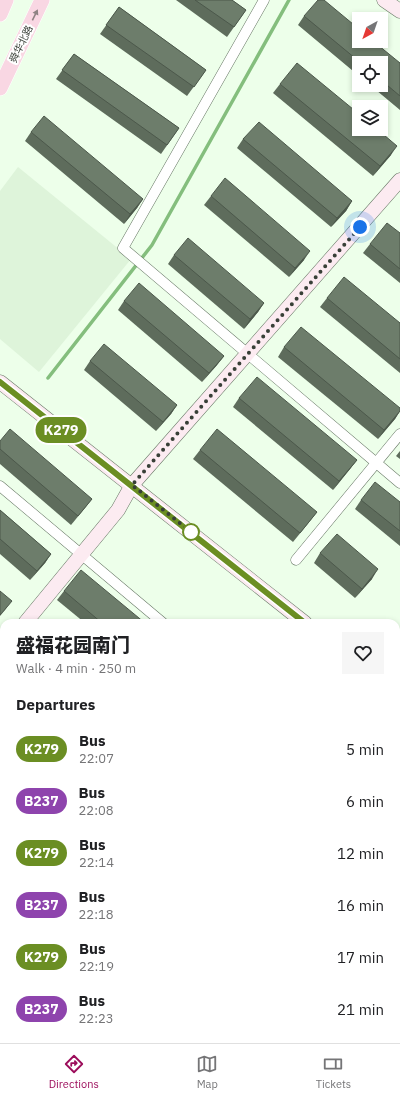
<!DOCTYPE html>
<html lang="en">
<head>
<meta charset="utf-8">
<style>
	:root { --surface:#fff; --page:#f6f6f6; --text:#202124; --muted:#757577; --line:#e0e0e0; --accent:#9c0d5b }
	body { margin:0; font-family:"IBM Plex Sans","Noto Sans SC",sans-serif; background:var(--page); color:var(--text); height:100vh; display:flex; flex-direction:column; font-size:15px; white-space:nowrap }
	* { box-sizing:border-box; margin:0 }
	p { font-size:13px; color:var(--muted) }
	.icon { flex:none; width:22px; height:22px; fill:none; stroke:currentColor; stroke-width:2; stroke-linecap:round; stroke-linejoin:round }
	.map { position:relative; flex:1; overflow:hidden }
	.sheet { position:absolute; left:0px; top:619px; width:400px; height:424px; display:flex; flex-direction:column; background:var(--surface); border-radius:12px 12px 0 0; box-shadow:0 2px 6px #0003 }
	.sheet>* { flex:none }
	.badge { padding:0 8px; border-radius:13px; font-size:14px; line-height:26px }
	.needle { width:26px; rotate:220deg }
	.controls { position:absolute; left:352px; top:12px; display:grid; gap:8px }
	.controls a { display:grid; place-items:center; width:36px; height:36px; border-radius:0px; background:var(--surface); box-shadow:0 2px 6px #0003; font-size:20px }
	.you { position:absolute; width:20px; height:20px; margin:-10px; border:3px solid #fff; border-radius:50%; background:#1a73e8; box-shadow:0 0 0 6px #1a73e833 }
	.map>.badge { position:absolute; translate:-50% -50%; box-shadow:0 0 0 2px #fff }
	h2 { padding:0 16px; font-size:15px; line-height:36px }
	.round { display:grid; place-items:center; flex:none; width:42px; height:42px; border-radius:0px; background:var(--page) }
	.head { display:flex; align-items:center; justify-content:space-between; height:68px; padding:0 16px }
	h1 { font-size:19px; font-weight:800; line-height:30px }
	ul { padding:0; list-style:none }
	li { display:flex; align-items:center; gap:12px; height:52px; padding:0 16px }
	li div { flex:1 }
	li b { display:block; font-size:15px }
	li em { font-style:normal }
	li .badge { min-width:44px; font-weight:700; text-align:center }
	.tab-bar { display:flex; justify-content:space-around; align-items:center; height:56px; border-top:1px solid var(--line); background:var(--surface); font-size:11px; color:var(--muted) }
	.tab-bar a { display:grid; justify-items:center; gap:2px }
	.tab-bar .current { color:var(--accent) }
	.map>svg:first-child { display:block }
</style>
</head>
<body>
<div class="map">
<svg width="400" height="1043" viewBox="0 0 400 1043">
	<rect width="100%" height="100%" fill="#edffea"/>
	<path fill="#def4da" d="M18,167L131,259L39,372L0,339V191Z"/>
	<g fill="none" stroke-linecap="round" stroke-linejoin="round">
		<path stroke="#84be7d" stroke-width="3.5" d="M48,378L152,245L289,0"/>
		<defs>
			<g id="street">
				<path d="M264,0L123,248L400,483"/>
				<path d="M0,486L163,623"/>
				<path d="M296,560L400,434"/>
				<path d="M396,876L400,880"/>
				<path d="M0,899L4,894"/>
				<path d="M396,950L400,946"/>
				<path d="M316,1043L320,1039"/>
			</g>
			<g id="secondary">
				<path d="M384,0L400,11"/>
				<path d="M0,382L305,623"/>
				<path d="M25,623L118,510L132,485L400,180"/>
				<path d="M0,653L4,649"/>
				<path d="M396,711L400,706"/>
				<path d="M0,1036L9,1043"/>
				<path d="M118,1043L121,1039"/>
			</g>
			<g id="primary">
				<path d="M0,14L6,0"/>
				<path d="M0,88L42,0"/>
			</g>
		</defs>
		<use href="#street" stroke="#677765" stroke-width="11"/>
		<use href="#secondary" stroke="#677765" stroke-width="15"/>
		<use href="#primary" stroke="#fff" stroke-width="16"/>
		<use href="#street" stroke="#fff" stroke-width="10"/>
		<use href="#secondary" stroke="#fcebf1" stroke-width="14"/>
		<use href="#primary" stroke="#f9d7e3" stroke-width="15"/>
	</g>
	<g fill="#5e6c5c">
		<path d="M176,0H232L246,10L227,37Z"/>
		<path d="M119,7L206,70L187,96L100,34Z"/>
		<path d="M304,16L400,63V110L370,85H381V63H359V76L298,25Z"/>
		<path d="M74,54L179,128L161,154L56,79Z"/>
		<path d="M280,84L391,155L373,176L273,93Z"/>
		<path d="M31,132L143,199L137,208L124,224L25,141Z"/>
		<path d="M243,139L352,201L346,211L331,227L237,148Z"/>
		<path d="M211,196L304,260L289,277L204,205Z"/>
		<path d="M400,233V283L363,253L370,244Z"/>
		<path d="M174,255L264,303L258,312L244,329L168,264Z"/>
		<path d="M327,298L400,323V373L320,307Z"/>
		<path d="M124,301L224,356L217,365L202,382L118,310Z"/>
		<path d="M284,347L400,411L395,419L378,439L278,357Z"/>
		<path d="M90,361L177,405L171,414L156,431L84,370Z"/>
		<path d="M239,398L357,460L350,469L333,490L233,407Z"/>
		<path d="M0,441L92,499L85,508L71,525L0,464Z"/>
		<path d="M200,450L317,512L310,521L293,542L193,459Z"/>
		<path d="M400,451V459L396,456Z"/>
		<path d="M361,500L400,502V546L355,509Z"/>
		<path d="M0,510L51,554L45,563L30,580L0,554Z"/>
		<path d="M320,553L372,579L355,598L314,563Z"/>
		<path d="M64,591L145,623H85L57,600Z"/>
		<path d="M0,678L4,681V731L0,728Z"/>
		<path d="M396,749L400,753V798L396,795Z"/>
		<path d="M0,763L4,766V816L0,812Z"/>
		<path d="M396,806L400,809V853L396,850Z"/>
		<path d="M0,941L4,944V994L0,990Z"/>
		<path d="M396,986L400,990V1033L396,1030Z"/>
		<path d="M59,1039H89L86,1043H63Z"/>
		<path d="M201,1039H251L256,1043H206Z"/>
	</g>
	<g fill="#4c584b">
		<path d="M397,146L391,155L373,176L380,166Z"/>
		<path d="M143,199L137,208L124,224L130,214Z"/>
		<path d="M352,201L346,211L331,227L337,218Z"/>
		<path d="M310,251L304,260L289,277L295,268Z"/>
		<path d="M264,303L258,312L244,329L250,319Z"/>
		<path d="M224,356L217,365L202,382L209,373Z"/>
		<path d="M177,405L171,414L156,431L163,422Z"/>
		<path d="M400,411L395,419L378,439L384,430Z"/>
		<path d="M357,460L350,469L333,490L339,481Z"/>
		<path d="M51,554L45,563L30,580L37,571Z"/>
		<path d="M378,569L372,579L355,598L362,589Z"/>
		<path d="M12,601L5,610L0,616V615Z"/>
	</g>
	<g fill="#6d7d6b" stroke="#4c584b">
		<path d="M195,0H232L246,10L234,27Z"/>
		<path d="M318,0H324L359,29V41H373L400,63V96L381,80V63H361L304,16Z"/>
		<path d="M119,7L206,70L194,87L106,25Z"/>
		<path d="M74,54L179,128L167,145L62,70Z"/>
		<path d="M297,63L359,114V129H377L397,146L380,166L280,84Z"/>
		<path d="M44,116L143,199L130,214L31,132Z"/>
		<path d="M259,122L352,201L337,218L243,139Z"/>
		<path d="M225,178L310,251L295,268L211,196Z"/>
		<path d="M387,223L400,233V269L370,244Z"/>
		<path d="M188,238L264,303L250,319L174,255Z"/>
		<path d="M344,277L400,323V359L327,298Z"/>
		<path d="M139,283L224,356L209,373L124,301Z"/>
		<path d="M301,327L400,408V411L384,430L284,347Z"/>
		<path d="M104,344L177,405L163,422L90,361Z"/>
		<path d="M257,377L357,460L339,481L239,398Z"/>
		<path d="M10,429L92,499L78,516L0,449V441Z"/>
		<path d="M217,429L317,512L300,533L200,450Z"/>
		<path d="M375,482L400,502V531L361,500Z"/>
		<path d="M0,510L51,554L37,571L0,539Z"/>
		<path d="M337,534L378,569L362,589L320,553Z"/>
		<path d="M81,570L145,623H102L64,591Z"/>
		<path d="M0,591L12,601L0,615Z"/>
		<path d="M0,678L4,681V716L0,713Z"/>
		<path d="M396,749L400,753V784L396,780Z"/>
		<path d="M0,763L4,766V801L0,798Z"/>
		<path d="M396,806L400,809V838L396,835Z"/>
		<path d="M0,854L4,857V869L0,874Z"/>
		<path d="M396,897L400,901V905L396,910Z"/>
		<path d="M0,941L4,944V979L0,976Z"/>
		<path d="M396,986L400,990V1018L396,1015Z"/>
		<path d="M76,1039H88L84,1043H81Z"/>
		<path d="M141,1039L145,1043H138Z"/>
		<path d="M218,1039H251L256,1043H223Z"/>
		<path d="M334,1039H351L356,1043H331Z"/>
	</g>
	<defs><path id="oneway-solid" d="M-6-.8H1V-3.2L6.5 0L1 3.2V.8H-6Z"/></defs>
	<use fill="#8f8384" href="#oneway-solid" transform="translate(35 15) rotate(-64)"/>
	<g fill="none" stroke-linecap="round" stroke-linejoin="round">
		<defs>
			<path id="line" d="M0,382L305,623"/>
		</defs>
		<use href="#line" stroke="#fff" stroke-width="9"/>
		<use href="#line" stroke="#6b8e23" stroke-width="6"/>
		<path stroke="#383f37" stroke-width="4" stroke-dasharray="0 7.2" d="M191,532L132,485L360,227"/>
	</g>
	<circle fill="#fff" stroke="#6b8e23" stroke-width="2" cx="191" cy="532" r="8"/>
	<g text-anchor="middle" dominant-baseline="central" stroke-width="4" stroke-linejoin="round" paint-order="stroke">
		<g font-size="10" fill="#383f37" stroke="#fff">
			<text transform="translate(21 44) rotate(-64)">舜华北路</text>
		</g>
	</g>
</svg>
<div class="controls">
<a><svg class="needle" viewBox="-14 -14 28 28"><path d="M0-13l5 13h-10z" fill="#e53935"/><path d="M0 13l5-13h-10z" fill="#757577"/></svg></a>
<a><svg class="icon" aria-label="locate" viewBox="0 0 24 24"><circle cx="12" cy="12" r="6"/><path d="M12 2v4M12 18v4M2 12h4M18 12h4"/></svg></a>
<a><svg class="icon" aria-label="layers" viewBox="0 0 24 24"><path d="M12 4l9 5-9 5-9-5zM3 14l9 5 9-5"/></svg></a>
</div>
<div class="you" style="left:360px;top:227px"></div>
<b class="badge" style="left:61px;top:430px;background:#6b8e23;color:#fff">K279</b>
<section class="sheet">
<div class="head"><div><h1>盛福花园南门</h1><p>Walk · 4 min · 250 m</p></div><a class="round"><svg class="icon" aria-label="heart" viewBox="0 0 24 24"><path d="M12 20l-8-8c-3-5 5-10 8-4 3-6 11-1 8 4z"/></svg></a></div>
<h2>Departures</h2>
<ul>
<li><span class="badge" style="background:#6b8e23;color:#fff">K279</span><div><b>Bus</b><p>22:07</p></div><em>5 min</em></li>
<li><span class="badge" style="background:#8e44ad;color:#fff">B237</span><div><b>Bus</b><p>22:08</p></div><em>6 min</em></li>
<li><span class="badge" style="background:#6b8e23;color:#fff">K279</span><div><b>Bus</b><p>22:14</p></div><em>12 min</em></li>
<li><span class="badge" style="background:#8e44ad;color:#fff">B237</span><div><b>Bus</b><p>22:18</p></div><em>16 min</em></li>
<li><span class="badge" style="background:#6b8e23;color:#fff">K279</span><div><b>Bus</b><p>22:19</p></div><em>17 min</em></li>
<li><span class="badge" style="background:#8e44ad;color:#fff">B237</span><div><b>Bus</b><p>22:23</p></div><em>21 min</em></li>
</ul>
</section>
</div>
<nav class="tab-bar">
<a class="current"><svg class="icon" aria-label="directions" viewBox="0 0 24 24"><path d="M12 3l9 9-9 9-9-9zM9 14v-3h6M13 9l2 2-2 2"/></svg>Directions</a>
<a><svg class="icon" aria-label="map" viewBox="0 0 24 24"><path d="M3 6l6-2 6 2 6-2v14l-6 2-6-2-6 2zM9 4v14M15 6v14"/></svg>Map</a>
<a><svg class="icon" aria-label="tickets" viewBox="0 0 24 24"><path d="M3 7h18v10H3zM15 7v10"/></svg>Tickets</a>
</nav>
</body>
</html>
